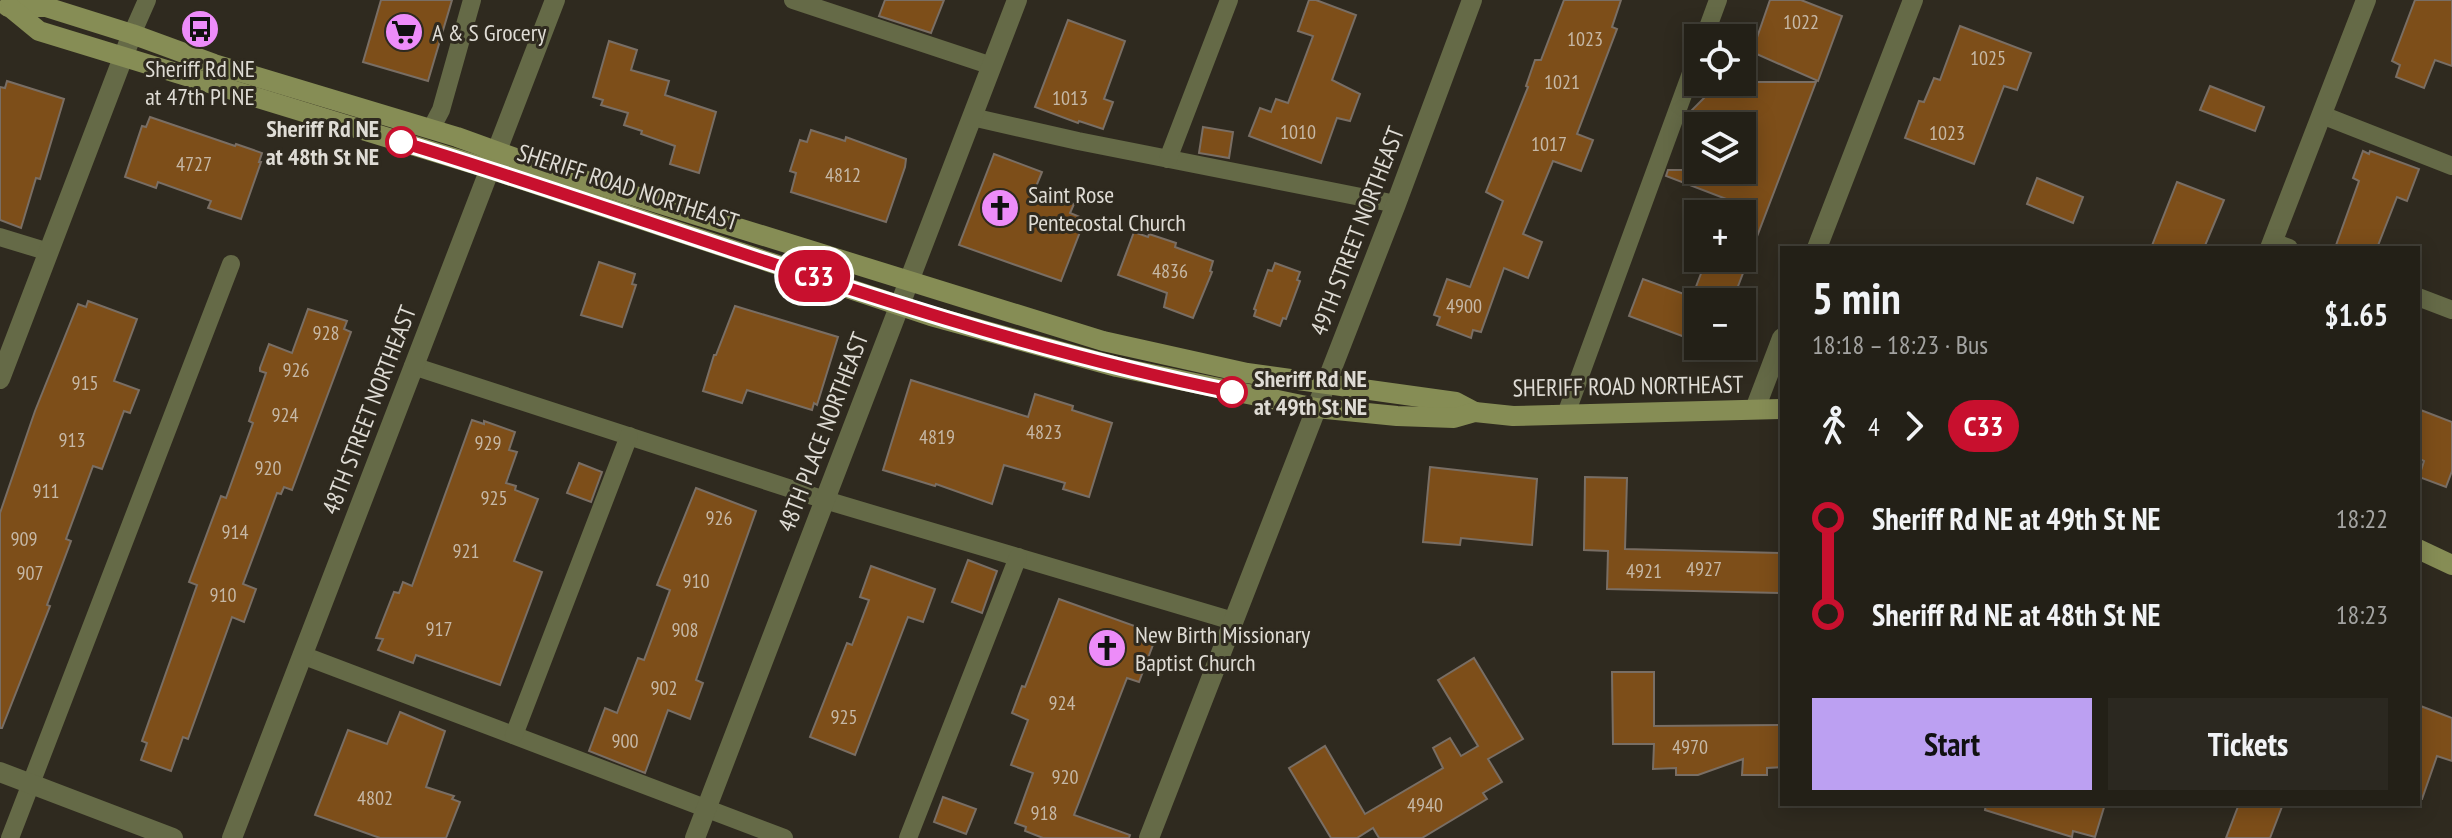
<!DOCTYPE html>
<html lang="en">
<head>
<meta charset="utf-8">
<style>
	:root { --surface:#232017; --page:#2b2820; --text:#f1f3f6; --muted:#a3a3a1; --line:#403e36; --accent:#bca0f2 }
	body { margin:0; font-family:"PT Sans Narrow",sans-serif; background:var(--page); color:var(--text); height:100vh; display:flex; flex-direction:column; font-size:30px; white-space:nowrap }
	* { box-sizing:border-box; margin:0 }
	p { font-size:26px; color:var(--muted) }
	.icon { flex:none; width:44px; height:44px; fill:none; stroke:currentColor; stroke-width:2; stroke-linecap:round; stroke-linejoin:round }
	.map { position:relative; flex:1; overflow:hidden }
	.details { position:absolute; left:1780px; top:246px; width:640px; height:560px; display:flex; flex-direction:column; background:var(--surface); border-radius:0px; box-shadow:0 4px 20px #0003,0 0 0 2px var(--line) }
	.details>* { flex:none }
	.badge { padding:0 16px; border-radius:26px; font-size:28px; line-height:52px }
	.controls { position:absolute; left:1684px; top:24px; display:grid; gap:16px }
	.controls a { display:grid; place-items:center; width:72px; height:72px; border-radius:0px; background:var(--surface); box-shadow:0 4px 20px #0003,0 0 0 2px var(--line); font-size:40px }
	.map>.badge { position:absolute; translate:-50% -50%; box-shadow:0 0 0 4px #fff }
	.legs { display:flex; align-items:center; gap:12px; height:88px; padding:0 32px; font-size:26px }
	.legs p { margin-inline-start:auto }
	.summary { display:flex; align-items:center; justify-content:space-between; height:136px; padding:0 32px }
	h1 { font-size:44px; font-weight:600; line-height:60px }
	.cta { display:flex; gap:16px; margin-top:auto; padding:16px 32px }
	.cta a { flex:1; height:92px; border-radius:0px; background:var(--accent); color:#111; font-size:32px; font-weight:600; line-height:92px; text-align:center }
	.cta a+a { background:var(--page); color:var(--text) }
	ul { padding:0 32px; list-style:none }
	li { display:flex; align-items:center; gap:28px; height:96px; font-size:30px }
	li i { display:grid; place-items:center; width:12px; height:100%; margin:0 10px; background:currentColor }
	li i::after { content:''; width:20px; height:20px; margin:-10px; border:6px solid; border-radius:50%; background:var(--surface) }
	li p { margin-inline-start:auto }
	li:first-child i { background:linear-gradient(#0000 50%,currentColor 0) }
	li:last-child i { background:linear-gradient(currentColor 50%,#0000 0) }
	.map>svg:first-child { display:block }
</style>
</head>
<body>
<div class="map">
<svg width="2452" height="838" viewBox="0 0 2452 838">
	<rect width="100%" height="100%" fill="#2f2a1f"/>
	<g fill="#7d4e19" stroke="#796e64" stroke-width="2">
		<path d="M381,0H452L428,81L363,62Z"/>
		<path d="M885,0H944L931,33L879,16Z"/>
		<path d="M1309,0H1316L1356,15L1332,80L1360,94L1350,121L1337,118L1321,163L1249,136L1260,108L1271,112L1276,99L1288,103L1313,36L1298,31Z"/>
		<path d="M1564,0H1621L1612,27L1617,29L1577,134L1593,140L1581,171L1553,161L1523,234L1542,242L1528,278L1504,268L1481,332L1473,330L1471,338L1437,325L1440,317L1434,315L1447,279L1470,287L1503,201L1486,192L1528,87L1526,86L1535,60H1541Z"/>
		<path d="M1770,0H1801L1842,16L1818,81L1752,52Z"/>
		<path d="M2415,0H2452V66L2435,60L2424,88L2396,77L2400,65L2392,61Z"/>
		<path d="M1068,20L1125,41L1104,99L1113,102L1103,129L1079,121L1078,123L1035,107Z"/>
		<path d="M1960,26L2031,53L2017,90L2004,86L1974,164L1905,138L1919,101L1924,102L1934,78L1940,80Z"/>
		<path d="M609,41L637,50L631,70L669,81L665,95L716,112L699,173L670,164L675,146L641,134L642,131L624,125L628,113L601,105L603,100L593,97Z"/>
		<path d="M7,81L64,99L40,179L36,178L21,228L0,220V87L5,88Z"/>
		<path d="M1720,82H1816L1732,302H1698V342L1629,316L1643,279L1692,297L1707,258H1742V205L1666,176L1668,170H1744L1742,126H1703L1690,112Z"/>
		<path d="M2210,86L2264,107L2255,131L2200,110Z"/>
		<path d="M150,117L235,146L236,144L262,153L259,162H261L241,219L208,208L211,201L158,182L156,188L125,177L142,126L146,127Z"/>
		<path d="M1203,127L1233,132L1229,158L1199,153Z"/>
		<path d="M811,130L845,141L846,137L906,159L905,167L886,222L791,192L796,173L790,171L800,140L807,142Z"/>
		<path d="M2363,151L2369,154L2370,151L2419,169L2407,201L2397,197L2377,248H2335L2359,181L2353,178Z"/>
		<path d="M994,154L1042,172L1035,189L1074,204L1070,213L1085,219L1061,281L959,245Z"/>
		<path d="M2037,178L2083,197L2073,223L2027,204Z"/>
		<path d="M2177,182L2224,200L2204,248H2151Z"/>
		<path d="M1134,232L1148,237L1149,234L1176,243L1175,247L1213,261L1210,271L1212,272L1193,318L1164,307L1167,293L1118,275Z"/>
		<path d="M599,262L635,274L632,284L636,285L622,327L581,315Z"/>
		<path d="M1275,263L1300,272L1297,280L1300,281L1286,319L1283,318L1280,326L1254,316L1256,310L1254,309L1268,270L1272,271Z"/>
		<path d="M88,301L137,319L114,381L139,390L130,413L124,411L102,469L93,466L66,539L71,541L47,605L50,606L2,728H0V513L35,411L78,304L86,307Z"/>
		<path d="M735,306L838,337L817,405L814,403L812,410L747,390L742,403L703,391L714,355H716Z"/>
		<path d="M308,309L347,321L344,329L351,332L292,490L284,487L281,494L277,493L243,584L256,589L244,622L232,617L188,739L183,737L171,771L141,760L147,743L142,741L197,585L189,582L221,496L226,498L253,423L249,421L266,373L260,371V368L269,344L292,353Z"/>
		<path d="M911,380L1028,417L1035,394L1073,406L1072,410L1112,423L1089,497L1063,489L1065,483L1004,465L992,504L936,484L935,486L883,470Z"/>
		<path d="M2418,409L2452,422V471L2446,487L2419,477L2424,461L2418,458Z"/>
		<path d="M472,420L484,424V421L515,432L509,450L517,452L506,483L516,486L515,490L538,499L514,561L542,572L500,685L416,655L413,663L378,650L383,639L376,638L394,592L399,593L403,582L412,586Z"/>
		<path d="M579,463L602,472L591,502L567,493Z"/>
		<path d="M1430,467L1537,479L1532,545L1461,538L1460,545L1423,542Z"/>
		<path d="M1585,477L1627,478L1625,549L1782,553V593L1607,589L1608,551L1584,550Z"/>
		<path d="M696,488L756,511L696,680L703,683L690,719L668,710L645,773L589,751L605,708L617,713L638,658L644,660L670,590L657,585Z"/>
		<path d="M968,560L997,571L982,613L952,602Z"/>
		<path d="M871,566L935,589L923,622L908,617L855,755L810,737L847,643L852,645L869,600L860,597Z"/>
		<path d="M1059,599L1157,634L1139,682L1127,678L1074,815L1130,835L1129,838H1043L1025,831L1026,827L1015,823L1033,773L1011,765L1028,720L1012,713L1022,686L1025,687Z"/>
		<path d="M1474,658L1523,739L1488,759L1502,782L1483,793L1487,799L1422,838H1379L1373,828L1357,838H1331L1289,768L1325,746L1365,814L1443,768L1433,748L1450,738L1461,756L1478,746L1438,680Z"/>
		<path d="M1612,672H1654V726L1782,725V767L1767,768V775H1742L1743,759L1698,775H1676V768L1653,769L1654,744H1613Z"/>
		<path d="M2418,705L2452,718V761L2437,756L2422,799H2418Z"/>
		<path d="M400,712L445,731L426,787L454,796L452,799L460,802L446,838H380L315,815L348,730L387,744Z"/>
		<path d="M943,797L976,809L966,834L934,822Z"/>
		<path d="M1986,804H2105L2095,837L2073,831L2072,837L1985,810Z"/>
		<path d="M2239,804H2283L2270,838H2226Z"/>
	</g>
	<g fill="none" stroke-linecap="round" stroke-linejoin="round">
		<g stroke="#656a47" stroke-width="18">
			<path d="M793,0L992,66"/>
			<path d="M132,34L147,0"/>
			<path d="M1704,38L1718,0"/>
			<path d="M2322,115L2452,166"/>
			<path d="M972,117L1078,141L1396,204"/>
			<path d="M431,129L441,110L472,0"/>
			<path d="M1168,159L1229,0"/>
			<path d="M0,237L49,252"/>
			<path d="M2273,242L2289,248"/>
			<path d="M2418,297L2452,310"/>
			<path d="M413,366L825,500L1233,621"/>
			<path d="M1566,414L1698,54"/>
			<path d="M302,655L784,838"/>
			<path d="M514,735L629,436"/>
			<path d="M10,838L231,264"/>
			<path d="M908,838L1018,557"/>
		</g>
		<g stroke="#656a47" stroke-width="20">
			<path d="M1817,248L1913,0"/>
			<path d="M2270,248L2366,0"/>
			<path d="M0,379L132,34"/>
			<path d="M1755,409L1782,338"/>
			<path d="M0,772L173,838"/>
			<path d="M232,838L555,0"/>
			<path d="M695,838L1017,0"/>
		</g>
		<path stroke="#656a47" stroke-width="20" d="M1149,838L1396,204L1472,0"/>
		<g stroke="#868d55" stroke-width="20">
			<path d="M8,7H46L132,34L214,64L457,137L535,165L1103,341L1247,373L1456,402L1475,412"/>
			<path d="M11,8L39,31L490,169L931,316L1117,367L1316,408L1397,416L1454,418L1475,412L1513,416L1782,409"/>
			<path d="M2418,549L2452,565"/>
		</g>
	</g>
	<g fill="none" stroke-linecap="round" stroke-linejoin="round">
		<defs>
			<path id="line-1" d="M401,142C677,226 948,335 1232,392"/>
		</defs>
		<use href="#line-1" stroke="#fff" stroke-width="18"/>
		<use href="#line-1" stroke="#c8102e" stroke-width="12"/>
	</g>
	<defs>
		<symbol id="bus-disc" viewBox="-11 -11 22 22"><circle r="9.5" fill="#ed8cf9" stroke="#2f2a1f"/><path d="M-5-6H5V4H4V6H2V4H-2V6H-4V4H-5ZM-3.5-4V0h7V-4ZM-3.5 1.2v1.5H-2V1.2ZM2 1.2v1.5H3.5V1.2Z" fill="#111"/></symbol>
		<symbol id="supermarket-disc" viewBox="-11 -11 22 22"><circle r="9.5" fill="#ed8cf9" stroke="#2f2a1f"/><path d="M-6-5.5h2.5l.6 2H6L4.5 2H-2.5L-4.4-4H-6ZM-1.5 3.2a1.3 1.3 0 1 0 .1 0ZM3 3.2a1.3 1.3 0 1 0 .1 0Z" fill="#111"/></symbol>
		<symbol id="church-disc" viewBox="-11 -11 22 22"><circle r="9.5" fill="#ed8cf9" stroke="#2f2a1f"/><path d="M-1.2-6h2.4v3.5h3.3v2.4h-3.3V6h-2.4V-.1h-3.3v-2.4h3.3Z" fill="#111"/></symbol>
	</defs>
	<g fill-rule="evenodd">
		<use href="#bus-disc" x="178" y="7" width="44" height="44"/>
		<use href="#supermarket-disc" x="382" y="10" width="44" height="44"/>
		<use href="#church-disc" x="978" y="186" width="44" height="44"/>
		<use href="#church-disc" x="1085" y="626" width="44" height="44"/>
	</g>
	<g fill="#fff" stroke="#c8102e" stroke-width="4">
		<circle cx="401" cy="142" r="14"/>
		<circle cx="1232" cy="392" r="14"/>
	</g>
	<g text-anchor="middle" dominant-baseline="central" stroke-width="6" stroke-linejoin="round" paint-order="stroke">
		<g font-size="20" fill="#c6b8a6">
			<text x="1801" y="22">1022</text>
			<text x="1585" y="39">1023</text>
			<text x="1988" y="58">1025</text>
			<text x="1562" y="82">1021</text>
			<text x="1070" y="98">1013</text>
			<text x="1298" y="132">1010</text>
			<text x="1947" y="133">1023</text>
			<text x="1549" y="144">1017</text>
			<text x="194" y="164">4727</text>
			<text x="843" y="175">4812</text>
			<text x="1170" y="271">4836</text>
			<text x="1464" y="306">4900</text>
			<text x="326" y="333">928</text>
			<text x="296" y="370">926</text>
			<text x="85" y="383">915</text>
			<text x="285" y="415">924</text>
			<text x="1044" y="432">4823</text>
			<text x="937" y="437">4819</text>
			<text x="72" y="440">913</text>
			<text x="488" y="443">929</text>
			<text x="268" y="468">920</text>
			<text x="46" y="491">911</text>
			<text x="494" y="498">925</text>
			<text x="719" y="518">926</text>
			<text x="235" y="532">914</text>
			<text x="24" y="539">909</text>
			<text x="466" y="551">921</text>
			<text x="1704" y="569">4927</text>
			<text x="1644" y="571">4921</text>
			<text x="30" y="573">907</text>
			<text x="696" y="581">910</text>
			<text x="223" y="595">910</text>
			<text x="439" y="629">917</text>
			<text x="685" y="630">908</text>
			<text x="664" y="688">902</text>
			<text x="1062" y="703">924</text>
			<text x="844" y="717">925</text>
			<text x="625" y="741">900</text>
			<text x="1690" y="747">4970</text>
			<text x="1065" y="777">920</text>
			<text x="375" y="798">4802</text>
			<text x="1425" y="805">4940</text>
			<text x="1044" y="813">918</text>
		</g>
		<g font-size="24" fill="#dfdcd5" stroke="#2f2a1f" text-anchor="start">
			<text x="432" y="32">A &amp; S Grocery</text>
			<text x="200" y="68" text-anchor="middle">Sheriff Rd NE<tspan x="200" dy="28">at 47th Pl NE</tspan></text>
			<text x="1028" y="194">Saint Rose<tspan x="1028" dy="28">Pentecostal Church</tspan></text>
			<text x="1135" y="634">New Birth Missionary<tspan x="1135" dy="28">Baptist Church</tspan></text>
		</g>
		<g font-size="24" font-weight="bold" fill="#dfdcd5" stroke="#2f2a1f" text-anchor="end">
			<text x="379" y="128">Sheriff Rd NE<tspan x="379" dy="28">at 48th St NE</tspan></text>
			<text x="1254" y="378" text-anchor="start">Sheriff Rd NE<tspan x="1254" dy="28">at 49th St NE</tspan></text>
		</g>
		<g font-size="24" fill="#dfdcd5" stroke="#2f2a1f">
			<text transform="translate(628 187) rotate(18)">SHERIFF ROAD NORTHEAST</text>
			<text transform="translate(1357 231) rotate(-69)">49TH STREET NORTHEAST</text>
			<text transform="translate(1628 386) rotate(-1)">SHERIFF ROAD NORTHEAST</text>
			<text transform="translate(369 410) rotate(-69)">48TH STREET NORTHEAST</text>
			<text transform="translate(823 432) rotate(-69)">48TH PLACE NORTHEAST</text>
		</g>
	</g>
</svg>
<div class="controls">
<a><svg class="icon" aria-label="locate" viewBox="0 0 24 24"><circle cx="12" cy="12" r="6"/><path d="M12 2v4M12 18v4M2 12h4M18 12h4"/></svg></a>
<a><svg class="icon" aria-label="layers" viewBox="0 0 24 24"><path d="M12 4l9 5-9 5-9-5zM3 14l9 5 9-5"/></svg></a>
<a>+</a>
<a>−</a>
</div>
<b class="badge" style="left:814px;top:276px;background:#c8102e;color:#fff">C33</b>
<section class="details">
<div class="summary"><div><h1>5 min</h1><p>18:18 – 18:23 · Bus</p></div><b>$1.65</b></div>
<div class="legs"><svg class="icon" aria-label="walk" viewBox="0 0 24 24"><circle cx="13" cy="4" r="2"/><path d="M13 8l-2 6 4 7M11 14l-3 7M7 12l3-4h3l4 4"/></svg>4<svg class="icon" aria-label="forward" viewBox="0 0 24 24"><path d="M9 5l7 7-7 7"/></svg><b class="badge" style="background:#c8102e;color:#fff">C33</b></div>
<ul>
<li><i style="color:#c8102e"></i><b>Sheriff Rd NE at 49th St NE</b><p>18:22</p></li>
<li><i style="color:#c8102e"></i><b>Sheriff Rd NE at 48th St NE</b><p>18:23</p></li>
</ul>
<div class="cta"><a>Start</a><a>Tickets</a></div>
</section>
</div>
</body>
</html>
